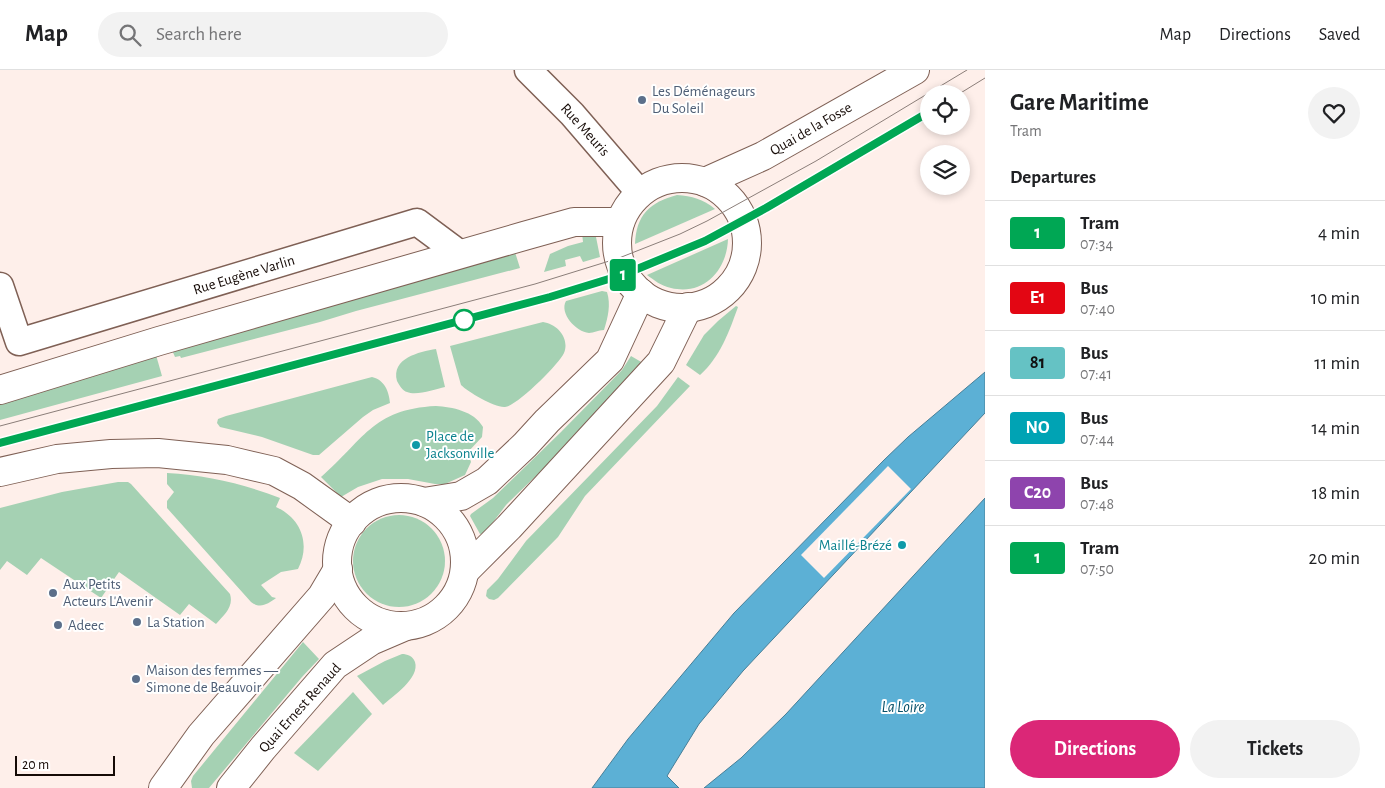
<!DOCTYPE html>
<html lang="en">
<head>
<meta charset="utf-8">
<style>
	:root { --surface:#fff; --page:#f2f2f2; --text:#202124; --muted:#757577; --line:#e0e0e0; --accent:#db2777 }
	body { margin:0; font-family:"Alegreya Sans",sans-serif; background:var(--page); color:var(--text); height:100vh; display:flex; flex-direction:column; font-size:19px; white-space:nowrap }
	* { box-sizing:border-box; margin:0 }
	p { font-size:16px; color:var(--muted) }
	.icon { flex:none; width:28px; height:28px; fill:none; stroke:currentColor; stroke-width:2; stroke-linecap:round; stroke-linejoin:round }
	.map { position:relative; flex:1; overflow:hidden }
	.details { display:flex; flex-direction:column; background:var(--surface); width:400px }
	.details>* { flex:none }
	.badge { padding:0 10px; border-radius:4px; font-size:18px; line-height:32px }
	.buttons { position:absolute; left:920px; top:15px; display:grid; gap:10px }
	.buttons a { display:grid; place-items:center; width:50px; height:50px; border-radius:50%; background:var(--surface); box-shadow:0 2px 8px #0003; font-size:25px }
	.scale { position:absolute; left:15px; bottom:12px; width:100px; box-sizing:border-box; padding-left:5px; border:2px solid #150a06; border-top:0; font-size:14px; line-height:18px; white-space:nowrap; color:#150a06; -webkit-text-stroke:4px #fff; paint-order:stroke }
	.map>.badge { position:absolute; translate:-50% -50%; box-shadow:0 0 0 2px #fff }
	h2 { padding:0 25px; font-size:19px; line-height:45px }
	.round { display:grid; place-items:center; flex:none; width:52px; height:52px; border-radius:26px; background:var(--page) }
	.head { display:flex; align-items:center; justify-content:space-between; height:85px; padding:0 25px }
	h1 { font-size:24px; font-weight:700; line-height:38px }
	.primary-button { display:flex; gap:10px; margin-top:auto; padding:10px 25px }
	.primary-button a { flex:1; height:58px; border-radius:30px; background:var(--accent); color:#fff; font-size:20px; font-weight:700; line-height:58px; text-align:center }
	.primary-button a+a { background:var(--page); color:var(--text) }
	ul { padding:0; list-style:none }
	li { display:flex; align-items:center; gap:15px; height:65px; padding:0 25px; border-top:1px solid var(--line) }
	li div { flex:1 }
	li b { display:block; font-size:19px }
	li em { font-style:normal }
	li .badge { min-width:55px; font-weight:700; text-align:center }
	header { display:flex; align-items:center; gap:30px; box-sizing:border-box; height:70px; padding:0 25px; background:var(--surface); border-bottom:1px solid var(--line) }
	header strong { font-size:24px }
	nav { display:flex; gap:28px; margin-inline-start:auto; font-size:18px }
	.search { width:350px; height:45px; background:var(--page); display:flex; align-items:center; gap:12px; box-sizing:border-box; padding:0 18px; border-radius:28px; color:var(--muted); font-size:19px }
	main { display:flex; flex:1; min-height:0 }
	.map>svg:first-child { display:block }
</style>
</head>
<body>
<header>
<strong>Map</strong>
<div class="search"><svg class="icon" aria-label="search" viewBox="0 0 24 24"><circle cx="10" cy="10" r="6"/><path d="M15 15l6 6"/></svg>Search here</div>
<nav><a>Map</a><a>Directions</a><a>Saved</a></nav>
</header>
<main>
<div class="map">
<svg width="985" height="718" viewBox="0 0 985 718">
	<rect width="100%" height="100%" fill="#feefea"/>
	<g fill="#a5d1b3">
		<path d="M677,125C692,126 703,129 715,139L635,174C636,145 650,132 677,125Z"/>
		<path d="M582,163L593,165L596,167L600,187L583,192L580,186L565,190L566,196L544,202L550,184L568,176L583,172Z"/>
		<path d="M728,169C727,200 704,226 671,218C661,216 654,210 647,205Z"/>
		<path d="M514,179L520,198L356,241L320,252L181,288L180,286L175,287L172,280Z"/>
		<path d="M602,221L607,222C611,235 608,247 604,260C598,260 594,263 589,263C576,262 559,243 566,231Z"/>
		<path d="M736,236L738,237C729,262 720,287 700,305L686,295L704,265L718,251Z"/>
		<path d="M543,252C557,254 570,268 564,283C559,294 517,336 505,337C495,338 468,322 461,315L450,276Z"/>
		<path d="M436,279L445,317C435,319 417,326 407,322C403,321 399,315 397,311C391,288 419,282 436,279Z"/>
		<path d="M156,285L162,306L0,350V331Z"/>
		<path d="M631,286L643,293L546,396L506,435L485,463L480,464L470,446L471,444L493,428L561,362L622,300Z"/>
		<path d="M372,307C385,310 389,322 390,333L373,340L363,347L319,385H313L262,367L220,357L217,353L218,349L226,346Z"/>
		<path d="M678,307L690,316L585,426L558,467L498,528L494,530L489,529L486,526L487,520L498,509L526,471L657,336Z"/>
		<path d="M436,336C452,337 474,341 483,357L482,367L468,382L471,392L465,405L445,414H435L408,409H382L358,417L341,427L321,407C363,371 372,339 436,336Z"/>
		<path d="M167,403C206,405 244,414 280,428L276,437C301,448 311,474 298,499L281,502L261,515L272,527L276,528C268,534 260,539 251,532L167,438V431L174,422L167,414Z"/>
		<path d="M118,412H128L131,414L230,524C234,537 224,545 216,554L189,534L180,545L119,502L101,528L41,488L27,505L7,491L0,500V438L62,422Z"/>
		<circle cx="399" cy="491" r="46"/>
		<path d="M303,572L319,589L302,607L209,718H192L191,711L193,706Z"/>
		<path d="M402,584C407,584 413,586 415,592C420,608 393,626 383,635L357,606L385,591Z"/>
		<path d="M353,622L372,644L318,701L294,683Z"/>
	</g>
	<g fill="#5cb0d5" stroke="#477e97">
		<path d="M985,302V343L743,601L699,654L667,706L679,718H592L628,669L734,543L884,390L908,367Z"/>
		<path d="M985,428V718H704L741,688L786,644Z"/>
	</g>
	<path fill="#feefea" d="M888,396L911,419L824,508L801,485Z"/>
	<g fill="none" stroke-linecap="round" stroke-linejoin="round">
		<defs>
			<g id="street">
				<path d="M528,0L572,44L640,123"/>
				<path d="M0,216L19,272L417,152L460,184"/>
			</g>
			<g id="primary">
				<circle cx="682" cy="173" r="65"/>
				<path d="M705,112L763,86L915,0"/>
				<path d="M0,320L159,271L524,166L574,152H620"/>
				<path d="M0,402L57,389L111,384L158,383L227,390L274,401L302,416L352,452"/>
				<circle cx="401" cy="492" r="64"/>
				<path d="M424,432L461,426L487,411L525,375L547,351L610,290L641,223"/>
				<path d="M465,501L509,457L661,292L688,237"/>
				<path d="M163,718L201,665L322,526L338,499"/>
				<path d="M231,718L263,678L335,595L371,571L406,556"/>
			</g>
		</defs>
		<use href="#street" stroke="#7f6055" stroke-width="29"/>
		<use href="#primary" stroke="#7f6055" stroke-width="30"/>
		<use href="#street" stroke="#fff" stroke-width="26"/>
		<use href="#primary" stroke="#fff" stroke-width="28"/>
		<g stroke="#8b7e79" stroke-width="1">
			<path d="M959,24L985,8"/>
			<path d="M0,356L535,214L619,188L680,164L707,151L816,91L967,0"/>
			<path d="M0,373L550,227L625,204L705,171L766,138L929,42"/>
		</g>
	</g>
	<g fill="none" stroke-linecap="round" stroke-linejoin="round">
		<defs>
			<path id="line" d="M0,373L550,227L625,204L705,171L766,138L929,42"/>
		</defs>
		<use href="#line" stroke="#fff" stroke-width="11"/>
		<use href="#line" stroke="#00a754" stroke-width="8"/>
	</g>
	<g fill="#5c6f8a" stroke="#fff" stroke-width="2">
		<circle cx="642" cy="30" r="5"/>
		<circle cx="53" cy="523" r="5"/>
		<circle cx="137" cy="552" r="5"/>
		<circle cx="58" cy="555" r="5"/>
		<circle cx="136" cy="609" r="5"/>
	</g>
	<circle fill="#fff" stroke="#00a754" stroke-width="2.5" cx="464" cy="250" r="10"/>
	<g fill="#0f9aa8" stroke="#fff" stroke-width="2">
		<circle cx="416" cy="375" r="5"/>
		<circle cx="902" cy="475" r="5"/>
	</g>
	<g text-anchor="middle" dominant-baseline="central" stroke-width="4" stroke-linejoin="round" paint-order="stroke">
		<g font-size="15" fill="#4e5e75" stroke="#fff" text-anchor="start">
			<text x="652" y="21">Les Déménageurs<tspan x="652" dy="17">Du Soleil</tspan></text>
			<text x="63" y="514">Aux Petits<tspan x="63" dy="17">Acteurs L'Avenir</tspan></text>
			<text x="147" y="552">La Station</text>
			<text x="68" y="555">Adeec</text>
			<text x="146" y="600">Maison des femmes —<tspan x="146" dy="17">Simone de Beauvoir</tspan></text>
		</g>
		<g font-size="15" fill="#150a06" stroke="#fff">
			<text transform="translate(811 59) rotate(-30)">Quai de la Fosse</text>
			<text transform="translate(585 60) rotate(48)">Rue Meuris</text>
			<text transform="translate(244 205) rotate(-17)">Rue Eugène Varlin</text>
			<text transform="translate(300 638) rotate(-48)">Quai Ernest Renaud</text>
		</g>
		<g font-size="15" fill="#0d838f" stroke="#fff" text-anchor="start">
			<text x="426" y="366">Place de<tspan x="426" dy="17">Jacksonville</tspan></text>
			<text x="892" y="475" text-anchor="end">Maillé-Brézé</text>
		</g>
		<g font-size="16" font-style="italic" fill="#075069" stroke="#fff">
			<text x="903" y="637">La Loire</text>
		</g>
	</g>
</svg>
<div class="buttons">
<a><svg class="icon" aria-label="locate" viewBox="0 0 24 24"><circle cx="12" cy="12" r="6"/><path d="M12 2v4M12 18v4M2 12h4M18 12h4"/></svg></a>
<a><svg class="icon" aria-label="layers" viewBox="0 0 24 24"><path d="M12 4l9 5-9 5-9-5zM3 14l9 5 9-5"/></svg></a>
</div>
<div class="scale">20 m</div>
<b class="badge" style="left:623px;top:205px;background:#00a754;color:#fff">1</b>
</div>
<section class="details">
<div class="head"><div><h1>Gare Maritime</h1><p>Tram</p></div><a class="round"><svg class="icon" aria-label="heart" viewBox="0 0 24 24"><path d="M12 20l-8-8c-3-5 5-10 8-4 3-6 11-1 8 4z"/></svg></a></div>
<h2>Departures</h2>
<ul>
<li><span class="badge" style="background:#00a754;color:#fff">1</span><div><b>Tram</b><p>07:34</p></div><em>4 min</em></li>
<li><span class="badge" style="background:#e30613;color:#fff">E1</span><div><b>Bus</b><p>07:40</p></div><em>10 min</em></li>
<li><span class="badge" style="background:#65c2c4;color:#111">81</span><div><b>Bus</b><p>07:41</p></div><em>11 min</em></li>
<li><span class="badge" style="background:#00a3b4;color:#fff">NO</span><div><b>Bus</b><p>07:44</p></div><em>14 min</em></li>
<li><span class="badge" style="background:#8e44ad;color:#fff">C20</span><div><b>Bus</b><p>07:48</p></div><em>18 min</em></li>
<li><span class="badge" style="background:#00a754;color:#fff">1</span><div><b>Tram</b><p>07:50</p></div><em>20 min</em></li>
</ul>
<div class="primary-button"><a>Directions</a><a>Tickets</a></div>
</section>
</main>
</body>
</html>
